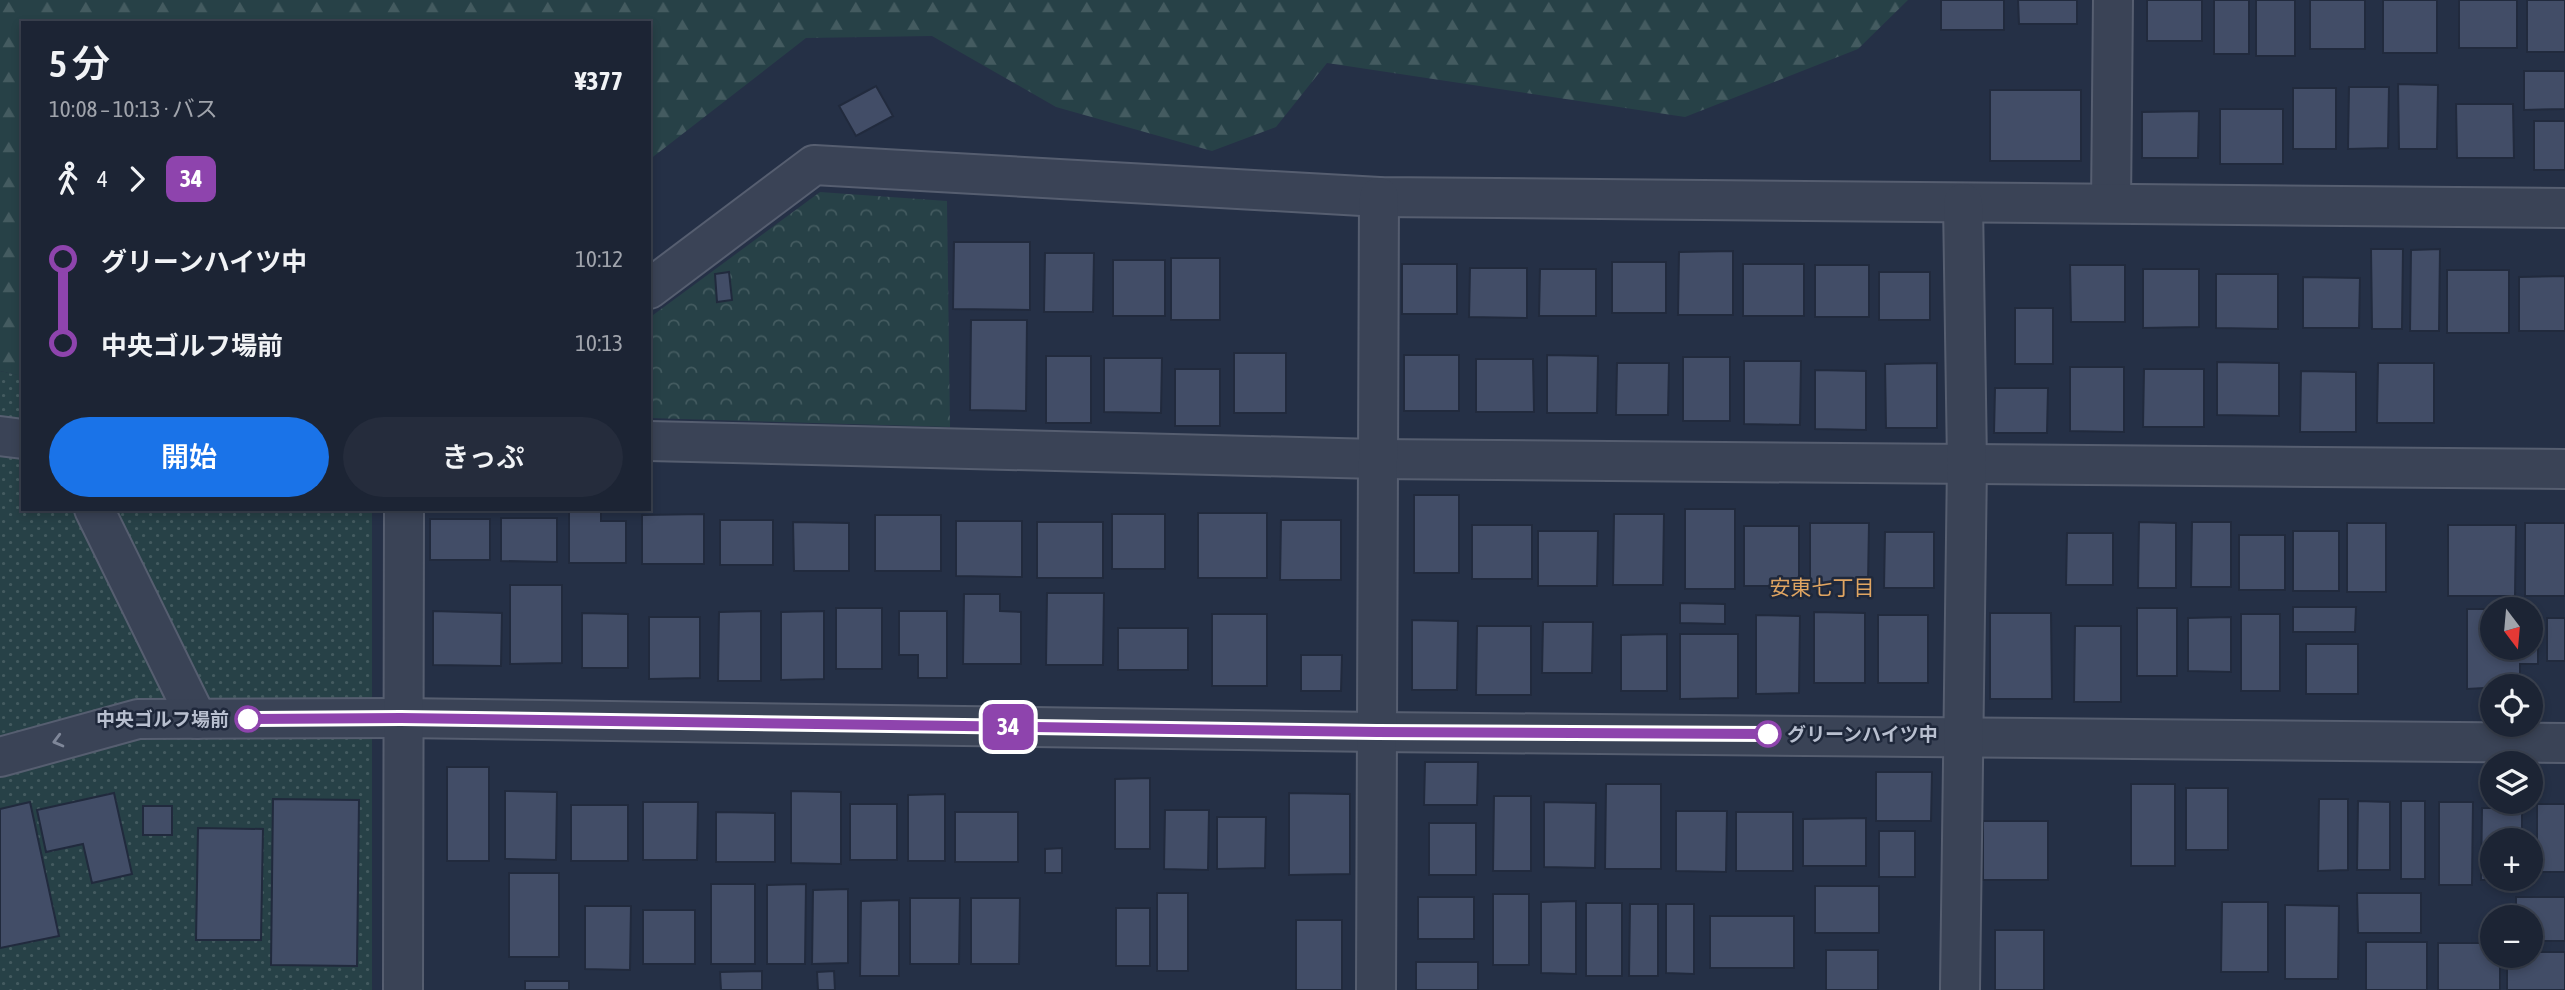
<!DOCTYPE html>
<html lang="ja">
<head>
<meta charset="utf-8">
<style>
	:root { --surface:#1c2434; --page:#252c3c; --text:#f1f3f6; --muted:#a0a4ac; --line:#3a414f; --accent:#1a73e8 }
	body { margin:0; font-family:"Asap Condensed","Noto Sans JP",sans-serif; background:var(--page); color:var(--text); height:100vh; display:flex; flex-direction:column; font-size:26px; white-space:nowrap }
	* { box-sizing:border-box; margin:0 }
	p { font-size:23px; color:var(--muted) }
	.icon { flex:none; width:38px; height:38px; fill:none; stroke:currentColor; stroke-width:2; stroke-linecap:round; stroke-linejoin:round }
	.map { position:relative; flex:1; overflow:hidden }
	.details { position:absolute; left:21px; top:21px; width:630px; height:490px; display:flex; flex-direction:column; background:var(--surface); border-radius:0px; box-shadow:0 4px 10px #0003,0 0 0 2px var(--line) }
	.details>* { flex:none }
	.badge { padding:0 14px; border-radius:10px; font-size:24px; line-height:46px }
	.needle { width:46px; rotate:164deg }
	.tools { position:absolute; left:2480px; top:597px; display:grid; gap:14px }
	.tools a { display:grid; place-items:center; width:63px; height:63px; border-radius:50%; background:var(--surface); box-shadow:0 4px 10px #0003,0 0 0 2px var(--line); font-size:35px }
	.map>.badge { position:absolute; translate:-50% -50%; box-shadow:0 0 0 4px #fff }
	.legs { display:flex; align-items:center; gap:10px; height:77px; padding:0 28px; font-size:23px }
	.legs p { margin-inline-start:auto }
	.headline { display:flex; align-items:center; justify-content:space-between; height:119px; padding:0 28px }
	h1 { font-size:38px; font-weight:600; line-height:52px }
	.button { display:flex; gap:14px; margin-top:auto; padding:14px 28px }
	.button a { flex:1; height:80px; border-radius:42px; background:var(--accent); color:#fff; font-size:28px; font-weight:600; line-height:80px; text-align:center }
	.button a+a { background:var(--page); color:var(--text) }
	ul { padding:0 28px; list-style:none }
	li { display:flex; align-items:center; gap:24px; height:84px; font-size:26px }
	li i { display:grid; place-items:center; width:10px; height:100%; margin:0 9px; background:currentColor }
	li i::after { content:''; width:18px; height:18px; margin:-9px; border:5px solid; border-radius:50%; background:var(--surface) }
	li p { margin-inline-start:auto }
	li:first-child i { background:linear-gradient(#0000 50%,currentColor 0) }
	li:last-child i { background:linear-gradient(currentColor 50%,#0000 0) }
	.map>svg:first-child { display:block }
</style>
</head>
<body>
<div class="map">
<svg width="2565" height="990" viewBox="0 0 2565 990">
	<defs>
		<pattern id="grass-dots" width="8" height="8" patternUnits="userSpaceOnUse" patternTransform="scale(1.75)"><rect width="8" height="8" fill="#274147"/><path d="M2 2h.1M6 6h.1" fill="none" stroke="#445b60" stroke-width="1.8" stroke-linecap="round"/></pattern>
		<pattern id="forest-firs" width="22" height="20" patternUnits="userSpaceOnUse" patternTransform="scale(1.75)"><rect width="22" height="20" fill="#274147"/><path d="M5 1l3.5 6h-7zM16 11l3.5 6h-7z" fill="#445b60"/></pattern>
		<pattern id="park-crowns" width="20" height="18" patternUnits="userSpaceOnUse" patternTransform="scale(1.75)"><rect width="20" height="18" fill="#274147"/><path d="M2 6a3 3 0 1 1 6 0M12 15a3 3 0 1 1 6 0" fill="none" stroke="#445b60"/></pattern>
	</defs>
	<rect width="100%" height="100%" fill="#253046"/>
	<path fill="url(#grass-dots)" d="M0,371L23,376V509H372V990H0Z"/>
	<path fill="url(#forest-firs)" d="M0,0H1908L1858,49L1685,117L1327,63L1276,127L1212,151L1056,107L932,36L806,38L649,160V23H23L22,376L0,371Z"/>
	<path fill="url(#park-crowns)" d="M820,192L947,201L950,427L649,418V318Z"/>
	<g fill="#424d67" stroke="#212a3d" stroke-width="2" fill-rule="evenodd">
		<rect x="1941" y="0" width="63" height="30"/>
		<path d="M2018,0H2077V24H2019Z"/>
		<rect x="2147" y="0" width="55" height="41"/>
		<rect x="2214" y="0" width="35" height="54"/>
		<rect x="2256" y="0" width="39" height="56"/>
		<rect x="2310" y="0" width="55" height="49"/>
		<rect x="2383" y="0" width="54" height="53"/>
		<rect x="2459" y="0" width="58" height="48"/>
		<rect x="2527" y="0" width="38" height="52"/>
		<path d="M2524,71H2565V109L2524,110Z"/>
		<path d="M2398,84L2438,85L2437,149H2399Z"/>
		<path d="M876,86L893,116L856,136L839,106Z"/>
		<path d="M2349,87H2389L2388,148L2348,149Z"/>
		<rect x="2293" y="88" width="43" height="61"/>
		<rect x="1990" y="90" width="91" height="71"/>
		<path d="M2456,104H2513L2514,158H2457Z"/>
		<rect x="2220" y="109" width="63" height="55"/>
		<path d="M2199,111L2198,158H2142V112Z"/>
		<rect x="2534" y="121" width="31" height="49"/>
		<path d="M954,242H1030V310L953,309Z"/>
		<path d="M2371,249H2403L2402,329H2372Z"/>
		<path d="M2440,249L2439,331H2410L2411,250Z"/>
		<path d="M1733,251V315H1678L1679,252Z"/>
		<path d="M1045,253H1094L1093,312H1044Z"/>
		<rect x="1171" y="258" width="49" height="62"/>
		<rect x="1113" y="260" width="52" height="56"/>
		<rect x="1612" y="262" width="54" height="51"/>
		<rect x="1402" y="264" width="55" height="50"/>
		<rect x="1743" y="264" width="61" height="52"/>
		<rect x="1815" y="265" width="54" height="52"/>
		<path d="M2070,265H2125V322H2071Z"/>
		<path d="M1470,268H1527V318L1469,317Z"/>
		<path d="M1540,269H1596V316H1539Z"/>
		<path d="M2143,269H2199V327L2143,328Z"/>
		<rect x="2447" y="270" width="62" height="63"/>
		<path d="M729,272L732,300L717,302L715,274Z"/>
		<rect x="1879" y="272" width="51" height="48"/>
		<path d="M2216,274H2278V329L2216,328Z"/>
		<path d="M2565,276V331H2519V277Z"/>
		<path d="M2303,277L2360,278L2359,328H2303Z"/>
		<rect x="2015" y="308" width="38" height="56"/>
		<path d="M971,320H1027L1026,411L970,410Z"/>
		<rect x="1234" y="353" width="52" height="60"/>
		<rect x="1404" y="355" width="55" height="56"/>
		<path d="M1547,355L1598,356L1597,413H1547Z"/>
		<rect x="1046" y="356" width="45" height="67"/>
		<rect x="1683" y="357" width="47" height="64"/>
		<path d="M1104,358H1162L1161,413L1104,412Z"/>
		<path d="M1476,359H1533L1534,412H1476Z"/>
		<path d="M1744,361H1801L1800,425L1744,424Z"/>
		<path d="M2217,362L2279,363V416L2217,415Z"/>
		<path d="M1617,363H1669L1668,415H1616Z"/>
		<path d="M1937,363V428H1886L1885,364Z"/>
		<path d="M2378,363H2434V423H2377Z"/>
		<path d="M2070,367H2124V432L2070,431Z"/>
		<rect x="1175" y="369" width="45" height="57"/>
		<path d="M2144,369H2204V427H2143Z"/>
		<path d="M1815,370L1866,371V430L1815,429Z"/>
		<path d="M2301,371L2356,372V432H2300Z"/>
		<path d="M1995,388H2048L2047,433H1994Z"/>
		<rect x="1414" y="495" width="45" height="78"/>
		<path d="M569,509H601V521H626V563H569Z"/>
		<rect x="1685" y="509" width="50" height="80"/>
		<rect x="1198" y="513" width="69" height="65"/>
		<path d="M704,514V564H642V515Z"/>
		<rect x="1112" y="514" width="53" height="55"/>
		<path d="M1614,514H1664L1663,585H1613Z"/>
		<rect x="875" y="515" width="66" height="56"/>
		<path d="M501,518H557V562L501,561Z"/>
		<rect x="430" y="519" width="60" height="41"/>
		<rect x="720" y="520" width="53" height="45"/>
		<path d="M1281,520H1341V580H1280Z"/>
		<path d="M956,521H1022V577L956,576Z"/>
		<path d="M793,522L849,523V571H794Z"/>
		<rect x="1037" y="522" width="66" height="56"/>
		<path d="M2139,522L2176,523V588H2138Z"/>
		<path d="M2192,522H2231V587H2191Z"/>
		<path d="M1810,523H1869L1868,584H1810Z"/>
		<rect x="2347" y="523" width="39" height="69"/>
		<rect x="2525" y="523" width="40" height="73"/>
		<rect x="1472" y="525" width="60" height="54"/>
		<path d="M2448,525H2516L2515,596H2448Z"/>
		<rect x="1744" y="526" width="55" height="60"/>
		<path d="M1538,531H1598L1597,586H1538Z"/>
		<rect x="2293" y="531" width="46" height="60"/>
		<path d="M1885,532H1934V588H1884Z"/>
		<path d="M2067,533H2113V585H2066Z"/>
		<rect x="2239" y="535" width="46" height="55"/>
		<path d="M510,585H562V663L510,664Z"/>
		<path d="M1047,593H1104L1103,665H1046Z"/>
		<path d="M964,594H1000V611L1021,612V664H963Z"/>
		<path d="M1680,603L1725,604V624L1680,623Z"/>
		<path d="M2293,607H2356L2355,632H2293Z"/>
		<rect x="836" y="608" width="46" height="61"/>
		<rect x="2137" y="608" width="40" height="68"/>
		<path d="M2467,609H2538V664H2520V686L2467,689ZM2492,609H2530V648H2492Z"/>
		<path d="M433,611L502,613L501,666L433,665Z"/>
		<path d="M761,611V681H718L719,612Z"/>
		<path d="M824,611V679L781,680V612Z"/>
		<path d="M899,611H947V678H918V655H899Z"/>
		<path d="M1814,612L1865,613V683H1814Z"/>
		<path d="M582,613L628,614V668H582Z"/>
		<path d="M1990,613H2051L2052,699H1990Z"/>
		<rect x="1212" y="614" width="55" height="72"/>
		<rect x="2241" y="614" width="39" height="77"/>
		<path d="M1756,615L1800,616L1799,693L1756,694Z"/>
		<rect x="1878" y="615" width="50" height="68"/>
		<path d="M649,617H700V678L649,679Z"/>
		<path d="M2231,617V672L2188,671V618Z"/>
		<rect x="2547" y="618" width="18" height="43"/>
		<path d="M1412,620L1458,621L1457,690H1412Z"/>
		<path d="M1543,622H1593L1592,673H1542Z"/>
		<path d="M1477,626H1531V695H1476Z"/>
		<path d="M2075,626H2121V702H2074Z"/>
		<rect x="1118" y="628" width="70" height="42"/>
		<path d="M1667,634V691H1621V635Z"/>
		<path d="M1680,634H1738V698L1680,699Z"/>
		<rect x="2306" y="644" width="52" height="50"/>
		<path d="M1301,655H1342L1341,691H1301Z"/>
		<path d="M1425,762H1478L1477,805H1424Z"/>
		<rect x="447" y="767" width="42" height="94"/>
		<path d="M1876,772H1932L1931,821H1876Z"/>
		<path d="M1150,778V849H1115V779Z"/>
		<path d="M1606,784H1661V869H1605Z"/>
		<rect x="2131" y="784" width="44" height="82"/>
		<rect x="2186" y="788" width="42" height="62"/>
		<path d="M505,791L557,792L556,860L505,859Z"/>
		<path d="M791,791L841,792V864L791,863Z"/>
		<path d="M114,793L132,874L92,883L83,844L46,852L37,810Z"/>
		<path d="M1289,793L1350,794V874L1289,875Z"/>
		<path d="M945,794V861H908V795Z"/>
		<path d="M1494,796H1531V871H1493Z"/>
		<path d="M273,799L359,800L357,966L271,965Z"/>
		<path d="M2319,799H2348V870L2318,871Z"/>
		<path d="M2358,801L2390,802V870H2357Z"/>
		<rect x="2401" y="801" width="24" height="78"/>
		<path d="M30,802L59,936L0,948V809Z"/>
		<path d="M643,802H698L697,860H643Z"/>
		<path d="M1544,802L1596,803L1595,868L1544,867Z"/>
		<path d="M2439,802H2473L2472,885H2439Z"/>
		<rect x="850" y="804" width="47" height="56"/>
		<rect x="2537" y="804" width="28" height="68"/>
		<rect x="571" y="805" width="57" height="56"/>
		<rect x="143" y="806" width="29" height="29"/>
		<path d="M2482,808H2522V840H2492V878L2522,880H2481Z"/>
		<path d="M1165,810H1209L1208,870L1164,869Z"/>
		<path d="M1676,811H1727L1726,872L1676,871Z"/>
		<path d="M716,812L775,813V862H716Z"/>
		<rect x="955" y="812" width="63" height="50"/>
		<rect x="1736" y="812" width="57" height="59"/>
		<path d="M1217,817H1266L1265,868L1217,869Z"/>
		<path d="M1866,818V866H1803V819Z"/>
		<rect x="1983" y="821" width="65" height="59"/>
		<rect x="1429" y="823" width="47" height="52"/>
		<path d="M198,828L263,829L261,940H196Z"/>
		<rect x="1879" y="831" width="36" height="46"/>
		<path d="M1062,848V873H1045V849Z"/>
		<rect x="509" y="873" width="50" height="84"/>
		<rect x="711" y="884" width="44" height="80"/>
		<path d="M806,884L805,964H767V885Z"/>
		<rect x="1815" y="886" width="64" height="47"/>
		<path d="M848,889V963L812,964L813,890Z"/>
		<rect x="1157" y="893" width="31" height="78"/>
		<path d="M2357,893H2421V933H2358Z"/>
		<rect x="1493" y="894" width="36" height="71"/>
		<rect x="1418" y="897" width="56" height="42"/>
		<path d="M2516,897H2565V941H2530V917H2516Z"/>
		<path d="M910,898H960L959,964H910Z"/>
		<path d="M971,898H1020L1019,964H971Z"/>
		<path d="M899,900V976H860L861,901Z"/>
		<path d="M1576,901V974L1541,973V902Z"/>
		<path d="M2222,902H2268V972H2221Z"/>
		<rect x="1586" y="903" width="36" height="73"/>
		<path d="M1630,904H1658V976H1629Z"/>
		<path d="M1666,904H1694V974L1666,973Z"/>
		<path d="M2285,905L2339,906L2338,979H2285Z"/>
		<path d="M585,906H631L630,970L585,969Z"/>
		<rect x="1116" y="908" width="34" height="58"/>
		<rect x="643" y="910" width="52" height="54"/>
		<rect x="1710" y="916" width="84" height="52"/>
		<rect x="1296" y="920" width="46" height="70"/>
		<rect x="1995" y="930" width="49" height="60"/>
		<rect x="2366" y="942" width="61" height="48"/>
		<path d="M2438,943H2492V956H2500V990H2438Z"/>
		<rect x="1826" y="950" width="52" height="40"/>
		<path d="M2530,952H2565V990H2507V956H2530Z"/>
		<rect x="1416" y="962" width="62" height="28"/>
		<path d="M762,971V990H721L720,972Z"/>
		<path d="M834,971L835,990H818L817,972Z"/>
		<rect x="525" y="981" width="44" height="9"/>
	</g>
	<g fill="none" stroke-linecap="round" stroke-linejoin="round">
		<defs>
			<g id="minor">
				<path d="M2111,203L2113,0"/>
				<path d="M649,289L814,165L1379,197L2565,208"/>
				<path d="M0,436L23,439"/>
				<path d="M649,441L1377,459L2565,469"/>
				<path d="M94,509L197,719"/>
				<path d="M0,757L138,719L401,718L1377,732L2565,743"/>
				<path d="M403,990L404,509"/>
				<path d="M1376,990L1379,197"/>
				<path d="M1960,990L1967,463L1963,203"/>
			</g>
		</defs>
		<use href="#minor" stroke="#565e70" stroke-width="42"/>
		<use href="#minor" stroke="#3a4356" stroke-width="38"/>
	</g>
	<defs><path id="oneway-chevron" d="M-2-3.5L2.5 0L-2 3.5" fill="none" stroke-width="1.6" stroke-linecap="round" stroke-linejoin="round" transform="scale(1.75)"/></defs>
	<use stroke="#7f8799" href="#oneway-chevron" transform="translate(58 741) rotate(165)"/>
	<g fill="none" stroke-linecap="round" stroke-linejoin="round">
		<defs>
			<path id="line-1" d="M248,719L401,718L1377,732L1768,734"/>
		</defs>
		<use href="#line-1" stroke="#fff" stroke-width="16"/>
		<use href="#line-1" stroke="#8e44ad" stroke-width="10"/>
	</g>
	<g fill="#fff" stroke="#8e44ad" stroke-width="3.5">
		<circle cx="248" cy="719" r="12"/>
		<circle cx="1768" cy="734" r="12"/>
	</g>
	<g text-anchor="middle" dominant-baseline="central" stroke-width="5" stroke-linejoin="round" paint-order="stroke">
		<g font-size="19" font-weight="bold" fill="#b8bfcf" stroke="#1f283b" text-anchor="end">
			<text x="229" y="719">中央ゴルフ場前</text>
			<text x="1787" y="734" text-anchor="start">グリーンハイツ中</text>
		</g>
		<g font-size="21" fill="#e0a562" stroke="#1f283b">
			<text x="1822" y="587">安東七丁目</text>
		</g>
	</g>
</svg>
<div class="tools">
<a><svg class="needle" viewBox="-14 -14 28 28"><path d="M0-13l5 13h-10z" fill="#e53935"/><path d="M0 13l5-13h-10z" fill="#a0a4ac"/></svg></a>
<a><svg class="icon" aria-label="locate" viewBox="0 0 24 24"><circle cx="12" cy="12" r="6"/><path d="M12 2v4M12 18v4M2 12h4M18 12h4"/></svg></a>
<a><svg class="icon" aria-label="layers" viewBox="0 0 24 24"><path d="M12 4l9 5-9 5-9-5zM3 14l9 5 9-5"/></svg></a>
<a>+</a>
<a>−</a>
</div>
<b class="badge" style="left:1008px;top:727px;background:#8e44ad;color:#fff">34</b>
<section class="details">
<div class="headline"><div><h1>5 分</h1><p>10:08 – 10:13 · バス</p></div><b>¥377</b></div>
<div class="legs"><svg class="icon" aria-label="walk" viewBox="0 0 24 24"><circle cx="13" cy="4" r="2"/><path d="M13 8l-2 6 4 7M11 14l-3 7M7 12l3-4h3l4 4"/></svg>4<svg class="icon" aria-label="forward" viewBox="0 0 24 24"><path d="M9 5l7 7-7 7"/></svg><b class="badge" style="background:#8e44ad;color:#fff">34</b></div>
<ul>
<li><i style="color:#8e44ad"></i><b>グリーンハイツ中</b><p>10:12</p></li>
<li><i style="color:#8e44ad"></i><b>中央ゴルフ場前</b><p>10:13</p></li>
</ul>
<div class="button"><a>開始</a><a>きっぷ</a></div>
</section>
</div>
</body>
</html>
